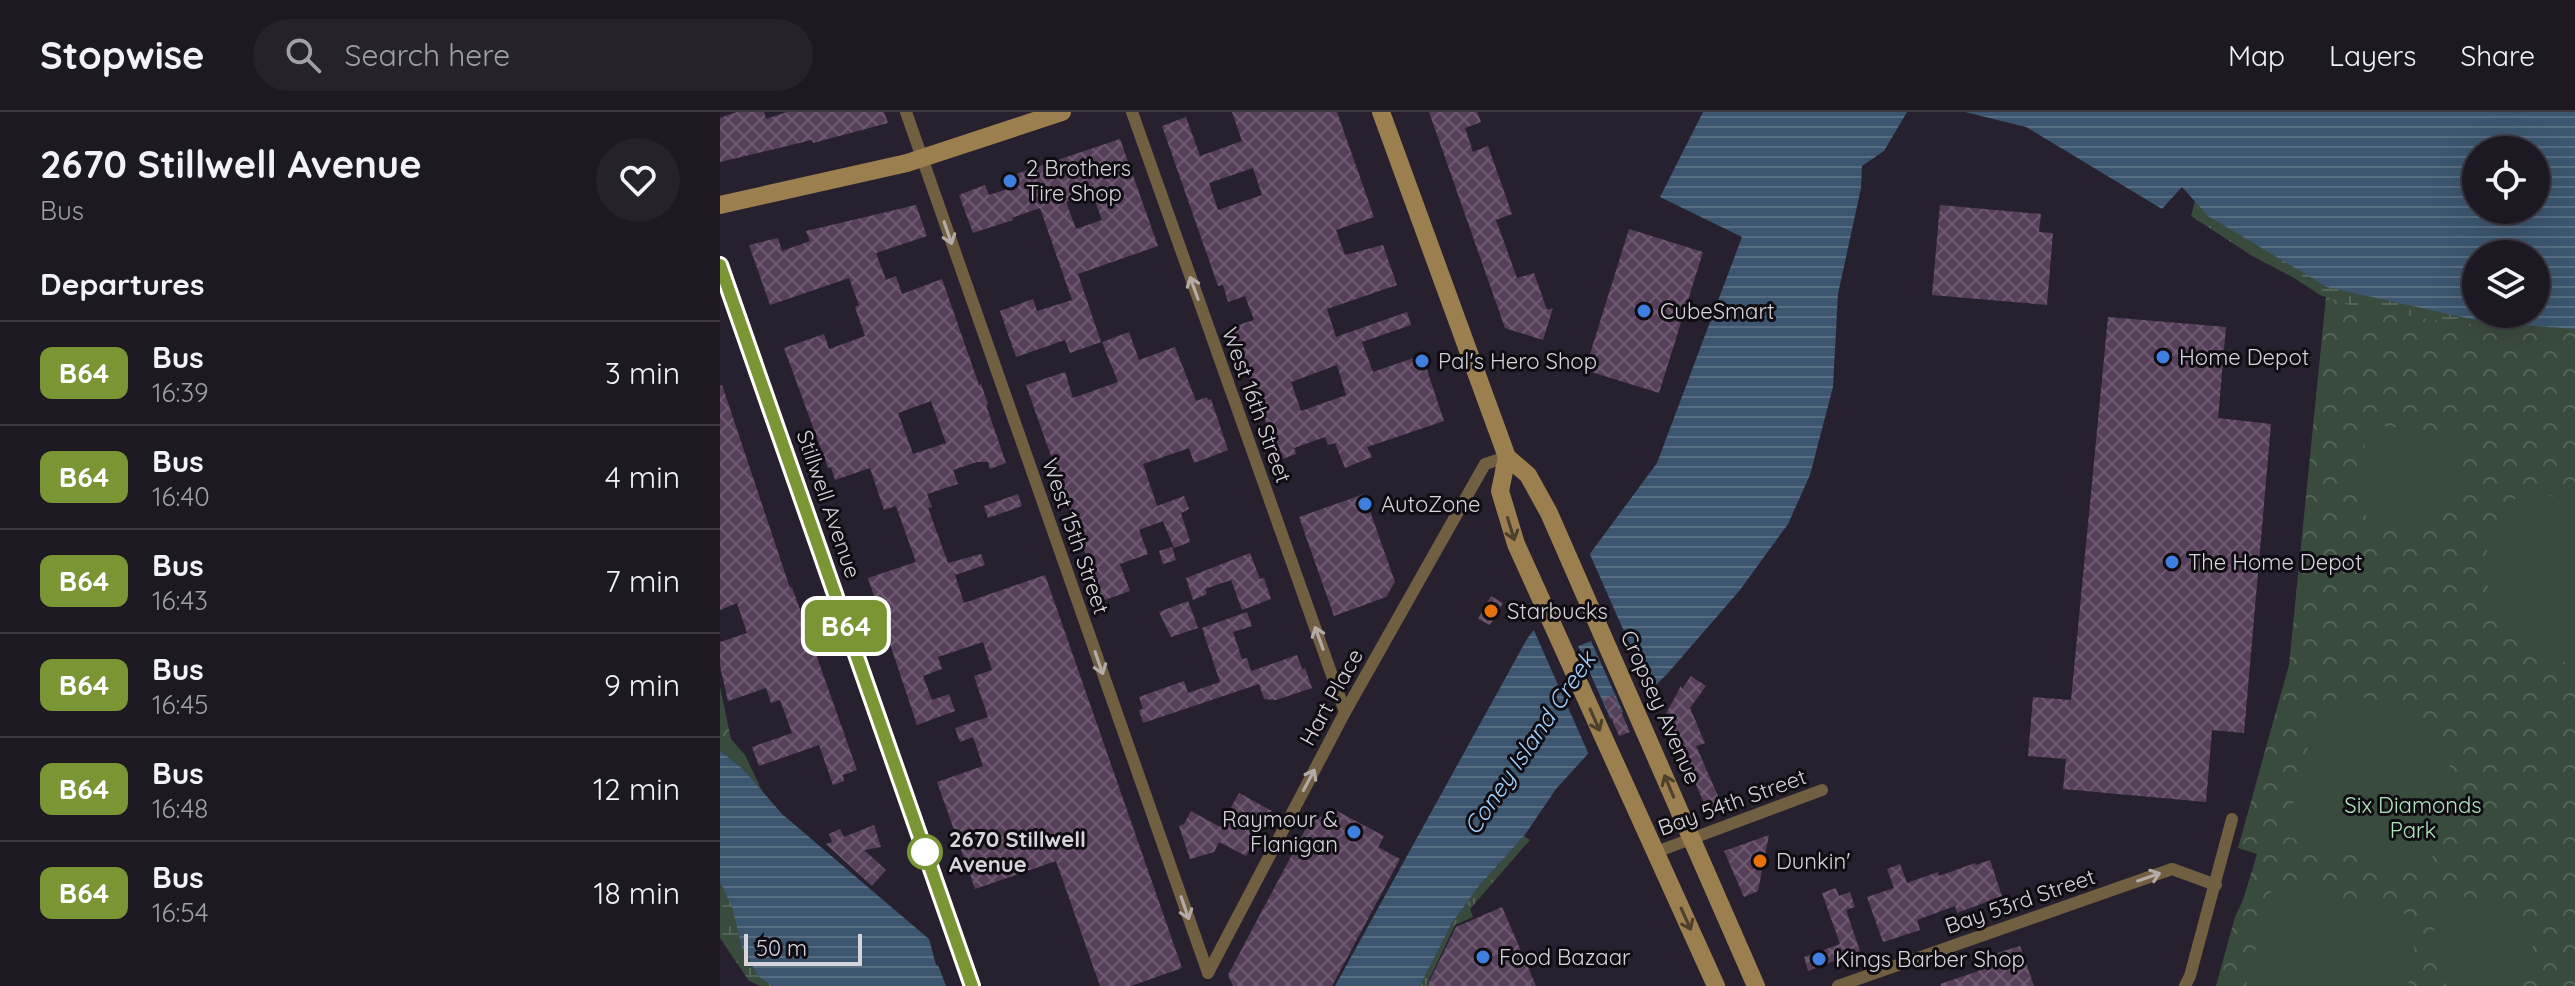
<!DOCTYPE html>
<html lang="en">
<head>
<meta charset="utf-8">
<style>
	:root { --surface:#1d1923; --page:#25222b; --text:#f1f3f6; --muted:#a0a0a6; --line:#3b3841 }
	body { margin:0; font-family:Quicksand,sans-serif; background:var(--page); color:var(--text); height:100vh; display:flex; flex-direction:column; font-size:30px; white-space:nowrap }
	* { box-sizing:border-box; margin:0 }
	p { font-size:26px; color:var(--muted) }
	.icon { flex:none; width:44px; height:44px; fill:none; stroke:currentColor; stroke-width:2; stroke-linecap:round; stroke-linejoin:round }
	.map { position:relative; flex:1; overflow:hidden }
	.drawer { display:flex; flex-direction:column; background:var(--surface); width:720px }
	.drawer>* { flex:none }
	.badge { padding:0 16px; border-radius:12px; font-size:28px; line-height:52px }
	.controls { position:absolute; left:1742px; top:24px; display:grid; gap:16px }
	.controls a { display:grid; place-items:center; width:88px; height:88px; border-radius:50%; background:var(--surface); box-shadow:0 8px 32px #0002,0 0 0 2px var(--line); font-size:40px }
	.scale { position:absolute; left:24px; bottom:20px; width:118px; box-sizing:border-box; padding-left:8px; border:4px solid #d8d4dd; border-top:0; font-size:22px; line-height:28px; white-space:nowrap; color:#d8d4dd; -webkit-text-stroke:6px #0f0c12; paint-order:stroke }
	.map>.badge { position:absolute; translate:-50% -50%; box-shadow:0 0 0 4px #fff }
	h2 { padding:0 40px; font-size:30px; line-height:72px }
	.round { display:grid; place-items:center; flex:none; width:84px; height:84px; border-radius:42px; background:var(--page) }
	.headline { display:flex; align-items:center; justify-content:space-between; height:136px; padding:0 40px }
	h1 { font-size:38px; font-weight:700; line-height:60px }
	ul { padding:0; list-style:none }
	li { display:flex; align-items:center; gap:24px; height:104px; padding:0 40px; border-top:2px solid var(--line) }
	li div { flex:1 }
	li b { display:block; font-size:30px }
	li em { font-style:normal }
	li .badge { min-width:88px; font-weight:700; text-align:center }
	header { display:flex; align-items:center; gap:48px; box-sizing:border-box; height:112px; padding:0 40px; background:var(--surface); border-bottom:2px solid var(--line) }
	header strong { font-size:38px }
	nav { display:flex; gap:44px; margin-inline-start:auto; font-size:28px }
	.search { width:560px; height:72px; background:var(--page); display:flex; align-items:center; gap:20px; box-sizing:border-box; padding:0 28px; border-radius:44px; color:var(--muted); font-size:30px }
	main { display:flex; flex:1; min-height:0 }
	.map>svg:first-child { display:block }
</style>
</head>
<body>
<header>
<strong>Stopwise</strong>
<div class="search"><svg class="icon" aria-label="search" viewBox="0 0 24 24"><circle cx="10" cy="10" r="6"/><path d="M15 15l6 6"/></svg>Search here</div>
<nav><a>Map</a><a>Layers</a><a>Share</a></nav>
</header>
<main>
<section class="drawer">
<div class="headline"><div><h1>2670 Stillwell Avenue</h1><p>Bus</p></div><a class="round"><svg class="icon" aria-label="heart" viewBox="0 0 24 24"><path d="M12 20l-8-8c-3-5 5-10 8-4 3-6 11-1 8 4z"/></svg></a></div>
<h2>Departures</h2>
<ul>
<li><span class="badge" style="background:#799534;color:#fff">B64</span><div><b>Bus</b><p>16:39</p></div><em>3 min</em></li>
<li><span class="badge" style="background:#799534;color:#fff">B64</span><div><b>Bus</b><p>16:40</p></div><em>4 min</em></li>
<li><span class="badge" style="background:#799534;color:#fff">B64</span><div><b>Bus</b><p>16:43</p></div><em>7 min</em></li>
<li><span class="badge" style="background:#799534;color:#fff">B64</span><div><b>Bus</b><p>16:45</p></div><em>9 min</em></li>
<li><span class="badge" style="background:#799534;color:#fff">B64</span><div><b>Bus</b><p>16:48</p></div><em>12 min</em></li>
<li><span class="badge" style="background:#799534;color:#fff">B64</span><div><b>Bus</b><p>16:54</p></div><em>18 min</em></li>
</ul>
</section>
<div class="map">
<svg width="1855" height="874" viewBox="0 0 1855 874">
	<defs>
		<pattern id="grass-tufts" width="24" height="20" patternUnits="userSpaceOnUse" patternTransform="scale(2)"><rect width="24" height="20" fill="#394b3d"/><path d="M3 7l-1-3M5 7V3M7 7l1-3M15 17l-1-3M17 17v-4M19 17l1-3" fill="none" stroke="#556459"/></pattern>
		<pattern id="forest-crowns" width="20" height="18" patternUnits="userSpaceOnUse" patternTransform="scale(2)"><rect width="20" height="18" fill="#394b3d"/><path d="M2 6a3 3 0 1 1 6 0M12 15a3 3 0 1 1 6 0" fill="none" stroke="#556459"/></pattern>
		<pattern id="wetland-marsh" width="20" height="14" patternUnits="userSpaceOnUse" patternTransform="scale(2)"><rect width="20" height="14" fill="#394b3d"/><path d="M1 5h8M5 5V1M11 12h8M15 12V8" fill="none" stroke="#556459"/></pattern>
		<pattern id="water-rules" width="6" height="5" patternUnits="userSpaceOnUse" patternTransform="scale(2)"><rect width="6" height="5" fill="#3b566e"/><path d="M0 2.5h6" fill="none" stroke="#576d82"/></pattern>
		<pattern id="building-cross-hatch" width="8" height="8" patternUnits="userSpaceOnUse" patternTransform="scale(2)"><rect width="8" height="8" fill="#563f59"/><path d="M0 0l8 8M0 8l8-8" fill="none" stroke="#6e5a70"/></pattern>
	</defs>
	<rect width="100%" height="100%" fill="#27212f"/>
	<path fill="url(#grass-tufts)" d="M804,724L810,728L750,797L753,805L735,813L706,874H700L732,811L759,774Z"/>
	<g fill="url(#forest-crowns)">
		<path d="M1607,175L1764,210L1855,217V874H1496L1515,805L1523,788L1537,742L1518,736L1569,553Z"/>
		<path d="M0,575L11,627L25,643L43,681L23,657L0,639Z"/>
	</g>
	<g fill="url(#wetland-marsh)">
		<path d="M1476,85L1756,202H1816L1855,175V220L1826,215L1768,217L1635,195L1600,183L1574,166L1534,145L1471,104Z"/>
		<path d="M0,770C4,778 9,785 12,793C24,826 21,851 52,874H40L29,869L0,826Z"/>
	</g>
	<g fill="#394b3d">
		<path d="M1647,312L1734,322C1760,391 1700,439 1638,399Z"/>
		<path d="M1805,376L1855,391V552C1795,544 1752,487 1770,427C1777,406 1791,391 1805,376Z"/>
		<path d="M1631,584C1651,587 1672,589 1690,600C1734,629 1748,693 1719,737C1713,745 1704,753 1698,760L1564,724L1600,591Z"/>
		<path d="M1554,768L1688,803C1694,827 1698,851 1687,874H1526Z"/>
		<path d="M1738,783L1821,810L1800,874H1728C1709,854 1708,819 1724,796C1728,791 1734,787 1738,783Z"/>
	</g>
	<g fill="url(#water-rules)" fill-rule="evenodd">
		<path d="M983,0H1187L1164,39L1142,54L1141,76L1118,182L1113,275L1090,363L1068,412L1020,478L948,561L876,633L836,677L804,724L759,774L732,811L700,874H615L807,527L937,351L1022,125L940,85Z"/>
		<path d="M1245,0H1855V217L1764,210L1607,175L1488,104L1462,75L1442,97L1306,15ZM1756,38H1816V98H1756ZM1756,142H1816V202H1756Z"/>
		<path d="M0,639L23,657L62,702L209,827L216,853L261,874H52L38,864L22,835L12,795L0,770Z"/>
	</g>
	<g fill="#27212f" fill-rule="evenodd">
		<path d="M868,438L932,583L870,645L812,514ZM871,529L903,600L890,606L858,534Z"/>
		<path d="M217,850L265,874H226Z"/>
	</g>
	<g fill="url(#building-cross-hatch)" fill-rule="evenodd">
		<path d="M17,0H44L46,7L67,0H164L168,11L93,31L92,28L0,50V6Z"/>
		<path d="M512,0H617L654,105L616,118L625,143L663,133L677,173L607,197L616,225L687,200L691,213L642,230L653,260L702,243L724,309L647,335L652,345L625,356L615,331L608,333L605,325L574,336L576,342L559,348L512,215L534,208L525,184L508,190L503,173L498,174L442,14L466,5L480,44L522,29ZM533,56L542,83L498,98L489,71ZM617,253L626,283L581,299L571,270Z"/>
		<path d="M709,0H757L761,10L745,16L753,40L768,34L792,102L776,108L797,166L814,161L827,198L833,196L823,228L785,216Z"/>
		<path d="M400,27L438,134L358,162L381,230L350,241L345,228L296,245L280,199L313,187L317,199L352,188L320,96L292,106L293,108L253,121L239,83L265,73L269,83L296,74L293,63ZM372,81L382,108L356,117L346,90Z"/>
		<path d="M196,93L207,124L156,141L166,168L176,164L182,182L222,167L259,273L261,272L268,292L266,293L286,351L270,357L268,350H257L233,358L238,372L207,382L212,395L208,396L228,451L261,442L265,453L235,463L244,491L325,463L462,856L411,874H380L336,749L255,777L217,670L263,654L253,625L240,630L235,616L268,605L254,564L272,558L263,530L218,545L222,557L203,564L212,588L229,582L235,599L197,613L148,466L196,450L176,394L164,398L150,356L115,368L111,355L108,356L64,236L104,222L109,237L145,224L135,195L139,193L129,166L50,193L29,133L58,126L62,139L90,129L86,119ZM211,289L226,331L193,342L178,301Z"/>
		<path d="M1220,93L1321,102L1319,120L1333,121L1327,193L1212,183Z"/>
		<path d="M909,117L983,140L939,281L865,258Z"/>
		<path d="M1388,205L1506,215L1498,306L1551,312L1524,621L1492,618L1486,690L1343,677L1346,647L1308,644L1313,585L1351,588Z"/>
		<path d="M409,220L419,248L455,235L476,289L487,285L488,288L491,287L508,338L474,351L469,336L423,352L437,394L464,384L469,397L461,401L470,430L454,436L443,409L419,418L428,442L400,452L410,479L382,489L306,273L345,260L353,286L398,270L382,230Z"/>
		<path d="M2,273L70,476L72,475L137,658L123,663L124,669L113,673L99,633L39,654L32,635L72,621L60,588L51,591L46,576L8,589L0,554V530L27,521L17,491L0,498V274Z"/>
		<path d="M298,382L302,394L268,406L264,394Z"/>
		<path d="M644,382L675,470L666,485L614,504L579,405Z"/>
		<path d="M452,435L456,448L443,452L439,439Z"/>
		<path d="M530,441L540,467L544,466L551,487L522,498L511,468L485,477L487,482L473,488L466,466Z"/>
		<path d="M771,484L783,491L770,513L758,507Z"/>
		<path d="M468,489L478,516L451,525L439,500Z"/>
		<path d="M527,500L532,514L513,520L522,547L527,546L531,559L577,543L582,557L585,556L592,576L556,588L544,587L539,572L423,611L419,598L423,597L419,585L464,569L468,581L500,570L482,516Z"/>
		<path d="M971,564L986,574L970,596L985,631L976,634L1002,693L987,698L963,642L959,643L943,607L961,574L962,577Z"/>
		<path d="M893,582L910,620L899,624L883,587Z"/>
		<path d="M519,681L552,699L535,731L533,730L526,744L499,730L494,740L470,747L459,714L464,712L471,699L500,715Z"/>
		<path d="M615,698L664,724L658,735L680,747L612,874H513L508,863L594,701L609,709Z"/>
		<path d="M154,713L161,735L144,738L166,758L152,774L106,732L112,730L109,722L120,717L124,725Z"/>
		<path d="M1049,723L1038,779L1024,785L1004,739Z"/>
		<path d="M1270,748L1282,784L1237,801L1235,794L1197,808L1200,818L1163,830L1147,785L1174,776L1167,757L1180,752L1187,771L1218,760L1219,764L1255,751L1256,753Z"/>
		<path d="M1116,776L1119,784L1130,780L1135,795L1126,798L1140,839L1088,859L1084,845L1120,832L1102,781Z"/>
		<path d="M782,795L816,874H707L736,815Z"/>
		<path d="M1300,834L1314,874H1221L1220,872L1259,859L1258,855L1276,849L1274,842Z"/>
	</g>
	<g fill="none" stroke-linecap="round" stroke-linejoin="round">
		<g stroke="#705f41" stroke-width="12">
			<path d="M186,0L488,861"/>
			<path d="M412,0L625,600"/>
			<path d="M936,740L1102,678"/>
			<path d="M488,861L625,600L765,352L787,345"/>
			<path d="M1118,874L1452,757L1496,773"/>
			<path d="M1465,874L1470,864L1512,707"/>
		</g>
		<g stroke="#9c7f4e" stroke-width="18">
			<path d="M661,0L787,345L808,363L829,401L1036,874"/>
			<path d="M0,93L187,51L342,0"/>
			<path d="M0,153L252,874"/>
			<path d="M787,345L780,379L796,432L996,874"/>
		</g>
	</g>
	<defs><path id="oneway-shaft" d="M-6 0H5M1.5-3L5.5 0L1.5 3" fill="none" stroke-width="1.6" stroke-linecap="round" stroke-linejoin="round" transform="scale(2)"/></defs>
	<g stroke="#b4aba6">
		<use href="#oneway-shaft" transform="translate(228 121) rotate(71)"/>
		<use href="#oneway-shaft" transform="translate(474 176) rotate(-110)"/>
		<use href="#oneway-shaft" transform="translate(599 526) rotate(-110)"/>
		<use href="#oneway-shaft" transform="translate(379 551) rotate(71)"/>
		<use href="#oneway-shaft" transform="translate(589 668) rotate(-62)"/>
		<use href="#oneway-shaft" transform="translate(1429 765) rotate(-19)"/>
		<use href="#oneway-shaft" transform="translate(465 796) rotate(71)"/>
	</g>
	<g stroke="#4e402d">
		<use href="#oneway-shaft" transform="translate(791 417) rotate(73)"/>
		<use href="#oneway-shaft" transform="translate(875 608) rotate(66)"/>
		<use href="#oneway-shaft" transform="translate(949 674) rotate(-113)"/>
		<use href="#oneway-shaft" transform="translate(966 807) rotate(66)"/>
	</g>
	<g fill="none" stroke-linecap="round" stroke-linejoin="round">
		<defs>
			<path id="line" d="M0,153L252,874"/>
		</defs>
		<use href="#line" stroke="#fff" stroke-width="18"/>
		<use href="#line" stroke="#799534" stroke-width="12"/>
	</g>
	<g fill="#3f7fe0" stroke="#0f0c12" stroke-width="3">
		<circle cx="290" cy="69" r="8"/>
		<circle cx="924" cy="199" r="8"/>
		<circle cx="1443" cy="245" r="8"/>
		<circle cx="702" cy="249" r="8"/>
		<circle cx="645" cy="392" r="8"/>
		<circle cx="1452" cy="450" r="8"/>
		<circle cx="634" cy="720" r="8"/>
		<circle cx="763" cy="845" r="8"/>
		<circle cx="1099" cy="847" r="8"/>
	</g>
	<g fill="#e8710a" stroke="#0f0c12" stroke-width="3">
		<circle cx="771" cy="499" r="8"/>
		<circle cx="1040" cy="749" r="8"/>
	</g>
	<circle fill="#fff" stroke="#799534" stroke-width="4" cx="205" cy="740" r="16"/>
	<g text-anchor="middle" dominant-baseline="central" stroke-width="6" stroke-linejoin="round" paint-order="stroke">
		<g font-size="22" fill="#d8d4dd" stroke="#0f0c12" text-anchor="start">
			<text x="306" y="56">2 Brothers<tspan x="306" dy="25">Tire Shop</tspan></text>
			<text x="940" y="199">CubeSmart</text>
			<text x="1459" y="245">Home Depot</text>
			<text x="718" y="249">Pal's Hero Shop</text>
			<text x="661" y="392">AutoZone</text>
			<text x="1468" y="450">The Home Depot</text>
			<text x="787" y="499">Starbucks</text>
			<text x="618" y="707" text-anchor="end">Raymour &amp;<tspan x="618" dy="25">Flanigan</tspan></text>
			<text x="1056" y="749">Dunkin'</text>
			<text x="779" y="845">Food Bazaar</text>
			<text x="1115" y="847">Kings Barber Shop</text>
		</g>
		<g font-size="22" fill="#d8d4dd" stroke="#0f0c12">
			<text transform="translate(537 293) rotate(70)">West 16th Street</text>
			<text transform="translate(109 392) rotate(71)">Stillwell Avenue</text>
			<text transform="translate(356 424) rotate(71)">West 15th Street</text>
			<text transform="translate(611 585) rotate(-61)">Hart Place</text>
			<text transform="translate(941 595) rotate(66)">Cropsey Avenue</text>
			<text transform="translate(1012 690) rotate(-20)">Bay 54th Street</text>
			<text transform="translate(1300 789) rotate(-19)">Bay 53rd Street</text>
		</g>
		<g font-size="22" fill="#aee6bc" stroke="#0f0c12">
			<text x="1693" y="693">Six Diamonds<tspan x="1693" dy="25">Park</tspan></text>
		</g>
		<g font-size="22" font-weight="bold" fill="#d8d4dd" stroke="#0f0c12" text-anchor="start">
			<text x="229" y="727">2670 Stillwell<tspan x="229" dy="25">Avenue</tspan></text>
		</g>
		<g font-size="24" font-style="italic" fill="#a1d2ff" stroke="#0f0c12">
			<text transform="translate(809 631) rotate(-56)">Coney Island Creek</text>
		</g>
	</g>
</svg>
<div class="controls">
<a><svg class="icon" aria-label="locate" viewBox="0 0 24 24"><circle cx="12" cy="12" r="6"/><path d="M12 2v4M12 18v4M2 12h4M18 12h4"/></svg></a>
<a><svg class="icon" aria-label="layers" viewBox="0 0 24 24"><path d="M12 4l9 5-9 5-9-5zM3 14l9 5 9-5"/></svg></a>
</div>
<div class="scale">50 m</div>
<b class="badge" style="left:126px;top:514px;background:#799534;color:#fff">B64</b>
</div>
</main>
</body>
</html>
